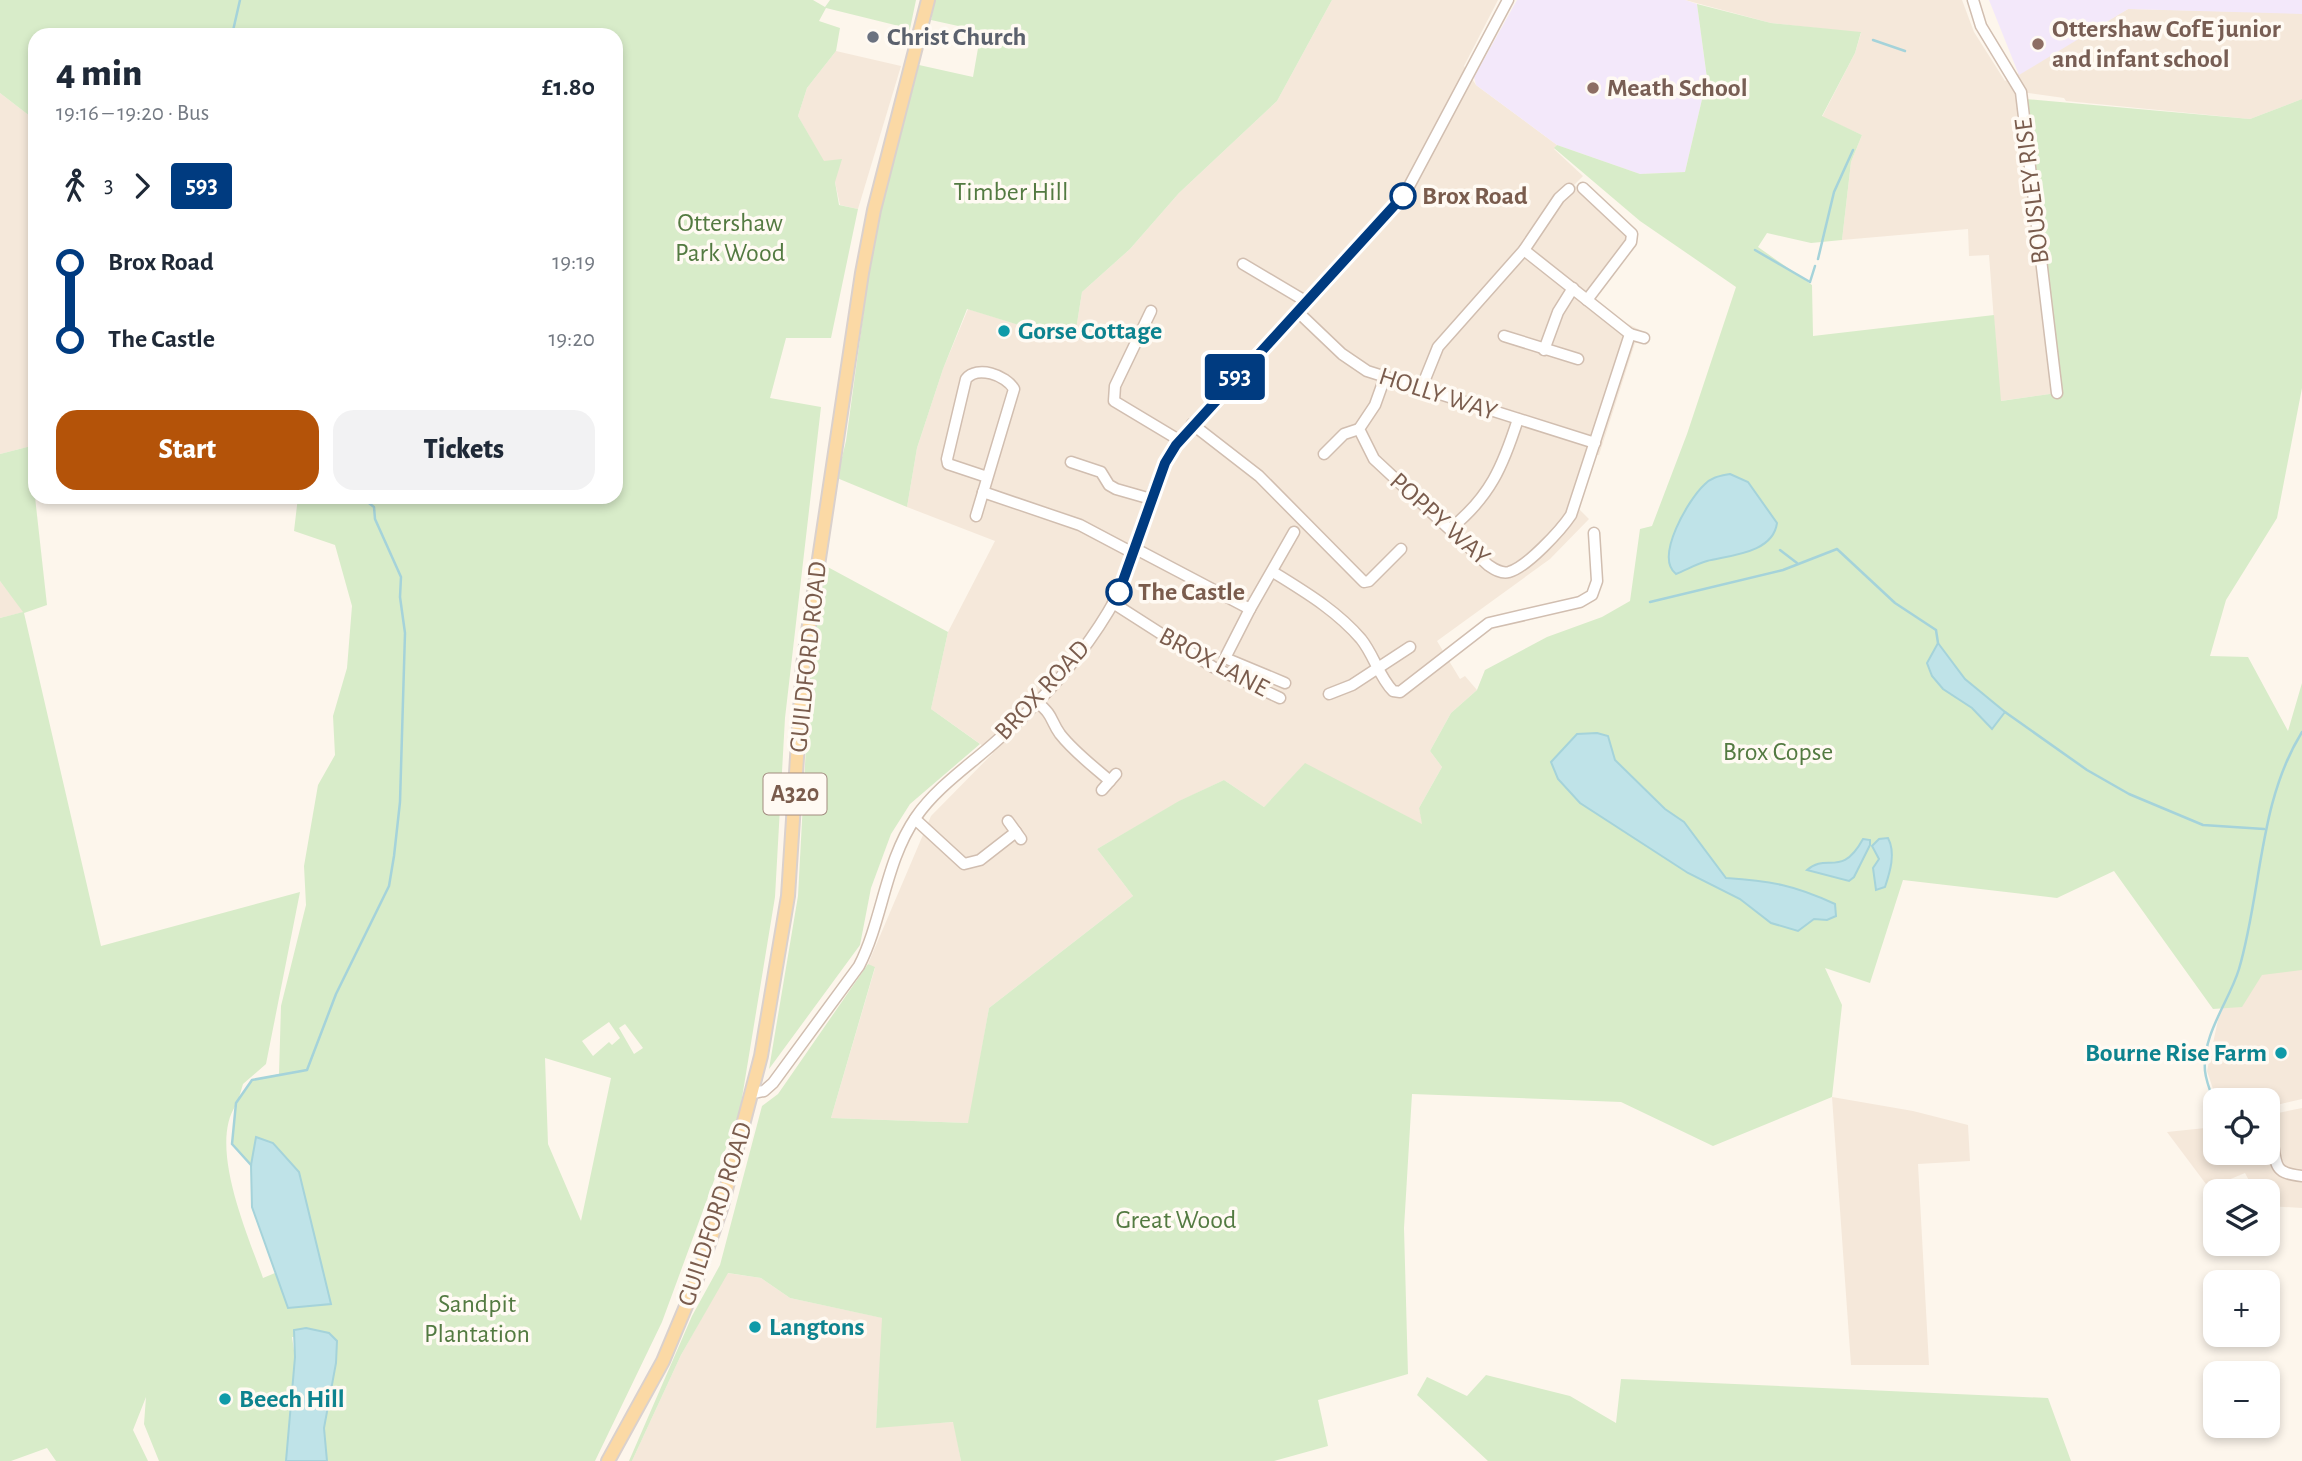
<!DOCTYPE html>
<html lang="en">
<head>
<meta charset="utf-8">
<style>
	:root { --surface:#fff; --page:#f2f2f3; --text:#1f2937; --muted:#747a83; --accent:#b45309 }
	body { margin:0; font-family:"Alegreya Sans",sans-serif; background:var(--page); color:var(--text); height:100vh; display:flex; flex-direction:column; font-size:26px; white-space:nowrap }
	* { box-sizing:border-box; margin:0 }
	p { font-size:23px; color:var(--muted) }
	.icon { flex:none; width:38px; height:38px; fill:none; stroke:currentColor; stroke-width:2; stroke-linecap:round; stroke-linejoin:round }
	.map { position:relative; flex:1; overflow:hidden }
	.sheet { position:absolute; left:28px; top:28px; width:595px; height:476px; display:flex; flex-direction:column; background:var(--surface); border-radius:21px; box-shadow:0 4px 10px #0003 }
	.sheet>* { flex:none }
	.badge { padding:0 14px; border-radius:5px; font-size:24px; line-height:46px }
	.tools { position:absolute; left:2203px; top:1088px; display:grid; gap:14px }
	.tools a { display:grid; place-items:center; width:77px; height:77px; border-radius:14px; background:var(--surface); box-shadow:0 4px 10px #0003; font-size:35px }
	.map>.badge { position:absolute; translate:-50% -50%; box-shadow:0 0 0 4px #fff }
	.legs { display:flex; align-items:center; gap:10px; height:77px; padding:0 28px; font-size:23px }
	.legs p { margin-inline-start:auto }
	.summary { display:flex; align-items:center; justify-content:space-between; height:119px; padding:0 28px }
	h1 { font-size:38px; font-weight:800; line-height:52px }
	.button { display:flex; gap:14px; margin-top:auto; padding:14px 28px }
	.button a { flex:1; height:80px; border-radius:21px; background:var(--accent); color:#fff; font-size:28px; font-weight:800; line-height:80px; text-align:center }
	.button a+a { background:var(--page); color:var(--text) }
	ul { padding:0 28px; list-style:none }
	li { display:flex; align-items:center; gap:24px; height:77px; font-size:26px }
	li i { display:grid; place-items:center; width:10px; height:100%; margin:0 9px; background:currentColor }
	li i::after { content:''; width:18px; height:18px; margin:-9px; border:5px solid; border-radius:50%; background:var(--surface) }
	li p { margin-inline-start:auto }
	li:first-child i { background:linear-gradient(#0000 50%,currentColor 0) }
	li:last-child i { background:linear-gradient(currentColor 50%,#0000 0) }
	.map>svg:first-child { display:block }
</style>
</head>
<body>
<div class="map">
<svg width="2302" height="1461" viewBox="0 0 2302 1461">
	<rect width="100%" height="100%" fill="#fdf6ec"/>
	<g fill="#f5e8da">
		<path d="M1332,0H1498L1464,66L1476,85L1557,145L1554,149L1583,176L1574,185L1632,234L1587,292L1620,320L1644,332L1641,342L1635,343L1599,455H1595L1578,508L1589,519L1550,559L1437,641L1460,679L1465,676L1477,690L1451,713L1430,751L1442,767L1419,808L1423,825L1305,764L1264,807L1224,780L1180,801L1097,849L1133,896L989,1008L969,1123L831,1118L875,968L868,964L931,816L993,753L931,709L948,632L995,541L907,507L917,448L943,369L968,309L1074,342L1082,292L1130,249L1179,193L1277,101Z"/>
		<path d="M1685,0H1962L1974,32L2005,81L2128,9L2302,13V99L2250,119L2066,101L2064,98L2021,92L2057,393L2000,401L1989,255L1969,256L1968,229L1842,240L1851,162L1862,135L1822,117L1855,53L1861,33L1771,23Z"/>
		<path d="M836,51L901,66L858,209L840,205L835,182L798,116L807,88Z"/>
		<path d="M0,93L35,120V445L0,454Z"/>
		<path d="M0,581L24,612L0,618Z"/>
		<path d="M2302,956V1099L2268,1107V1101H2217L2207,1071L2218,1020L2239,971Z"/>
		<path d="M1832,1097L1913,1111L1968,1125L1970,1161L1918,1164L1929,1365H1851Z"/>
		<path d="M2302,1108V1208L2268,1206V1192H2255L2245,1173L2209,1188L2167,1132L2215,1127L2216,1153H2268V1115Z"/>
		<path d="M727,1273L761,1278L790,1298L883,1318L876,1427L954,1422L961,1461H632L681,1355Z"/>
	</g>
	<g fill="#f3e8fa">
		<path d="M1517,0H1685L1697,4L1707,78L1685,172L1640,174L1557,145L1476,85L1474,77Z"/>
		<path d="M1989,0H2302V14L2128,9L2019,75Z"/>
	</g>
	<g fill="#d8ecc9" fill-rule="evenodd">
		<path d="M0,0H813L825,7L830,0H916L906,48L902,47L903,27L826,8L819,21L840,28L836,51L807,88L798,116L824,161L842,159L835,182L839,205L858,209L831,338H786L770,398L821,407L785,718L775,897L740,1110L662,1322L595,1461H327L324,1428L336,1363L337,1341L292,1337L295,1357L286,1461H159L144,1424L146,1397L133,1430L148,1461H56L47,1448L11,1461H0V618L23,612L0,581V454L35,445V497L47,605L24,613L101,946L300,892L266,1064L243,1084L238,1101L252,1080L279,1074L281,1006L306,905L304,866L318,785L335,755L333,716L347,668L352,606L335,545L294,531L298,497H616V35H35V120L0,93ZM609,1022L620,1038L612,1045L609,1042L593,1056L582,1041ZM625,1024L643,1048L634,1054L619,1028ZM545,1058L611,1078L581,1221L548,1144ZM236,1105L232,1144L251,1165L256,1137L288,1308L275,1273L263,1278C248,1235 208,1146 236,1105Z"/>
		<path d="M935,0H1332L1277,101L1179,193L1130,249L1082,292L1074,342L967,309L943,369L917,448L907,507L837,478L846,441L874,237L919,65L973,77L981,31L931,20Z"/>
		<path d="M1697,4L1771,23L1861,32L1855,53L1822,116L1862,135L1851,162L1842,240L1811,243L1767,233L1758,247L1812,285L1813,336L1994,315L2001,401L2057,393L2043,223L2025,99L2250,119L2302,99V388L2277,518L2226,600L2210,656L2248,657L2288,731L2302,683V970L2262,975L2242,1007L2213,1009L2114,871L2057,898L1903,880L1870,983L1825,968L1842,1005L1832,1097L1713,1146L1621,1102L1412,1094L1404,1228L1408,1374L1318,1400L1328,1446L1274,1461H961L953,1422L876,1428L882,1318L790,1298L761,1278L728,1273L681,1355L632,1461H629L692,1316L720,1265L762,1106L778,1094L868,964L875,967L831,1118L968,1123L989,1008L1133,896L1097,849L1179,801L1224,780L1264,807L1305,763L1422,824L1419,808L1442,767L1430,751L1451,713L1477,690L1485,670L1547,637L1602,617L1630,601L1640,529L1652,526L1687,434L1736,287L1640,221L1554,148L1557,145L1640,174L1685,172L1707,78Z"/>
		<path d="M824,565L948,632L931,709L980,744L910,804L891,834L871,888L860,945L769,1069L798,896L811,652Z"/>
		<path d="M1486,1375L1570,1396L1616,1423L1621,1379L2048,1398L2071,1461H1488L1417,1395L1427,1377L1467,1396Z"/>
	</g>
	<g fill="#bfe3e8" stroke="#a5d3da" stroke-width="2">
		<path d="M1730,474L1748,482L1777,523C1773,553 1731,555 1707,561C1696,564 1686,570 1676,574C1654,557 1689,499 1704,485C1711,477 1720,476 1730,474Z"/>
		<path d="M1938,643L1965,679L2005,712L1992,729L1972,708L1943,689L1932,676L1927,663Z"/>
		<path d="M1597,733L1608,736L1615,760L1665,809L1684,822L1726,878C1771,881 1794,885 1835,904L1836,916L1827,920L1814,919L1798,931L1771,923L1740,899L1688,873L1580,803L1558,779L1551,762L1577,734Z"/>
		<path d="M1888,838C1896,853 1890,872 1885,887L1876,890L1873,868L1879,859L1872,846L1879,839Z"/>
		<path d="M1863,839L1870,840V845L1854,877L1849,881L1807,870C1827,852 1841,879 1863,839Z"/>
		<path d="M256,1137L273,1143L299,1172L331,1304L288,1308L252,1207L251,1165Z"/>
		<path d="M306,1328L329,1333L337,1341L336,1363L324,1428L327,1461H286L295,1357L294,1330Z"/>
	</g>
	<g fill="none" stroke-linecap="round" stroke-linejoin="round">
		<g stroke="#a5d3da" stroke-width="2.5">
			<path d="M232,35L240,0"/>
			<path d="M1873,40L1905,51"/>
			<path d="M1755,250L1810,282L1815,266"/>
			<path d="M1818,259L1834,192L1853,150"/>
			<path d="M1780,550L1797,563"/>
			<path d="M1650,602L1783,570L1837,549L1895,603L1936,630L1938,643"/>
			<path d="M2005,712L2087,770L2129,794L2203,825L2264,829"/>
			<path d="M2216,1107C2212,1096 2206,1082 2205,1071C2202,1034 2229,1002 2239,969C2262,891 2258,803 2302,732"/>
			<path d="M251,1165L232,1144L236,1103L252,1080L307,1070L336,994L389,886L394,856L400,802L405,633L400,597L401,577L375,519L374,507L361,497"/>
		</g>
		<defs>
			<g id="minor">
				<path d="M1973,0L1981,26L2021,92L2057,393"/>
				<path d="M1583,188L1632,234L1631,242L1587,300"/>
				<path d="M1243,264L1307,302"/>
				<path d="M1151,311L1115,386L1114,401L1179,440"/>
				<path d="M1299,313L1342,354L1367,371L1595,443"/>
				<path d="M1630,334L1644,338"/>
				<path d="M1504,336L1578,359"/>
				<path d="M1544,350L1558,312L1573,288"/>
				<path d="M1385,377L1375,405L1359,429L1374,459L1488,565C1494,569 1501,574 1509,572C1527,567 1561,530 1571,515L1630,334L1524,250"/>
				<path d="M1421,389L1438,347L1524,250L1559,198L1569,189"/>
				<path d="M1192,424L1259,476L1364,582L1369,581L1401,549"/>
				<path d="M1324,454L1344,434L1359,429"/>
				<path d="M1071,462L1101,472L1109,485L1116,489L1151,499"/>
				<path d="M983,492L1080,525L1133,553"/>
				<path d="M976,516L1014,389C1006,375 977,365 966,379L947,459L948,464L987,477"/>
				<path d="M1450,529C1490,497 1503,466 1518,419"/>
				<path d="M1134,548L1250,609L1294,532"/>
				<path d="M1273,572C1305,592 1336,610 1361,639C1374,655 1379,677 1393,691L1400,692L1489,623L1580,602L1592,595L1597,581L1594,533"/>
				<path d="M1113,603L1213,667L1280,698"/>
				<path d="M1250,609L1225,658L1285,683"/>
				<path d="M1329,694L1352,685L1410,647"/>
				<path d="M1037,702C1054,716 1050,720 1060,734C1074,752 1093,766 1110,781"/>
				<path d="M1102,790L1116,774"/>
				<path d="M915,819L964,864L980,860L1016,832"/>
				<path d="M1008,821L1021,839"/>
				<path d="M753,1093L764,1091L773,1083L859,966C883,919 885,862 916,817C936,788 967,767 993,744C1037,706 1078,662 1108,612C1141,559 1143,491 1179,440L1407,190L1508,0"/>
				<path d="M2273,1143C2276,1168 2276,1173 2302,1176"/>
			</g>
			<path id="major" d="M608,1461L663,1361L694,1287L721,1209L761,1056L788,896L803,665L862,273L874,210L928,0"/>
		</defs>
		<use href="#minor" stroke="#d1beb0" stroke-width="13"/>
		<use href="#major" stroke="#dad1cd" stroke-width="16"/>
		<use href="#minor" stroke="#fff" stroke-width="10"/>
		<use href="#major" stroke="#fbd9a5" stroke-width="12"/>
	</g>
	<g fill="none" stroke-linecap="round" stroke-linejoin="round">
		<defs>
			<path id="line-1" d="M1119,592L1165,463L1176,445L1403,196"/>
		</defs>
		<use href="#line-1" stroke="#fff" stroke-width="16"/>
		<use href="#line-1" stroke="#003b80" stroke-width="10"/>
	</g>
	<circle fill="#6b7280" stroke="#fffaf3" stroke-width="2.5" cx="873" cy="37" r="7"/>
	<g fill="#8d6e63" stroke="#fffaf3" stroke-width="2.5">
		<circle cx="2038" cy="44" r="7"/>
		<circle cx="1593" cy="88" r="7"/>
	</g>
	<g fill="#fff" stroke="#003b80" stroke-width="3.5">
		<circle cx="1403" cy="196" r="12"/>
		<circle cx="1119" cy="592" r="12"/>
	</g>
	<g fill="#0f9aa8" stroke="#fffaf3" stroke-width="2.5">
		<circle cx="1004" cy="331" r="7"/>
		<circle cx="2281" cy="1053" r="7"/>
		<circle cx="755" cy="1327" r="7"/>
		<circle cx="225" cy="1399" r="7"/>
	</g>
	<g text-anchor="middle" dominant-baseline="central" stroke-width="7" stroke-linejoin="round" paint-order="stroke">
		<rect fill="#fffaf3" stroke="#a28b7f" stroke-width="2" x="763.5" y="773.5" width="63" height="41" rx="5"/>
		<g font-size="24" font-weight="bold" fill="#7a5c4d">
			<text x="795" y="794">A320</text>
		</g>
		<g font-size="26" font-weight="bold" fill="#785e54" stroke="#fffaf3" text-anchor="start">
			<text x="2052" y="29">Ottershaw CofE junior<tspan x="2052" dy="30">and infant school</tspan></text>
			<text x="1607" y="88">Meath School</text>
		</g>
		<g font-size="26" font-weight="bold" fill="#5b616d" stroke="#fffaf3" text-anchor="start">
			<text x="887" y="37">Christ Church</text>
		</g>
		<g font-size="26" fill="#7a5c4d" stroke="#fffaf3">
			<text transform="translate(2032 191) rotate(-97)">BOUSLEY RISE</text>
			<text transform="translate(1438 394) rotate(18)">HOLLY WAY</text>
			<text transform="translate(1440 519) rotate(42)">POPPY WAY</text>
			<text transform="translate(808 657) rotate(-84)">GUILDFORD ROAD</text>
			<text transform="translate(1214 662) rotate(28)">BROX LANE</text>
			<text transform="translate(1042 690) rotate(-47)">BROX ROAD</text>
			<text transform="translate(715 1214) rotate(-72)">GUILDFORD ROAD</text>
		</g>
		<g font-size="26" fill="#537a41" stroke="#fffaf3">
			<text x="1011" y="192">Timber Hill</text>
			<text x="730" y="223">Ottershaw<tspan x="730" dy="30">Park Wood</tspan></text>
			<text x="1778" y="752">Brox Copse</text>
			<text x="1176" y="1220">Great Wood</text>
			<text x="477" y="1304">Sandpit<tspan x="477" dy="30">Plantation</tspan></text>
		</g>
		<g font-size="26" font-weight="bold" fill="#7a5c4d" stroke="#fffaf3" text-anchor="start">
			<text x="1422" y="196">Brox Road</text>
			<text x="1138" y="592">The Castle</text>
		</g>
		<g font-size="26" font-weight="bold" fill="#0d838f" stroke="#fffaf3" text-anchor="start">
			<text x="1018" y="331">Gorse Cottage</text>
			<text x="2267" y="1053" text-anchor="end">Bourne Rise Farm</text>
			<text x="769" y="1327">Langtons</text>
			<text x="239" y="1399">Beech Hill</text>
		</g>
	</g>
</svg>
<div class="tools">
<a><svg class="icon" aria-label="locate" viewBox="0 0 24 24"><circle cx="12" cy="12" r="6"/><path d="M12 2v4M12 18v4M2 12h4M18 12h4"/></svg></a>
<a><svg class="icon" aria-label="layers" viewBox="0 0 24 24"><path d="M12 4l9 5-9 5-9-5zM3 14l9 5 9-5"/></svg></a>
<a>+</a>
<a>−</a>
</div>
<b class="badge" style="left:1235px;top:377px;background:#003b80;color:#fff">593</b>
<section class="sheet">
<div class="summary"><div><h1>4 min</h1><p>19:16 – 19:20 · Bus</p></div><b>£1.80</b></div>
<div class="legs"><svg class="icon" aria-label="walk" viewBox="0 0 24 24"><circle cx="13" cy="4" r="2"/><path d="M13 8l-2 6 4 7M11 14l-3 7M7 12l3-4h3l4 4"/></svg>3<svg class="icon" aria-label="forward" viewBox="0 0 24 24"><path d="M9 5l7 7-7 7"/></svg><b class="badge" style="background:#003b80;color:#fff">593</b></div>
<ul>
<li><i style="color:#003b80"></i><b>Brox Road</b><p>19:19</p></li>
<li><i style="color:#003b80"></i><b>The Castle</b><p>19:20</p></li>
</ul>
<div class="button"><a>Start</a><a>Tickets</a></div>
</section>
</div>
</body>
</html>
